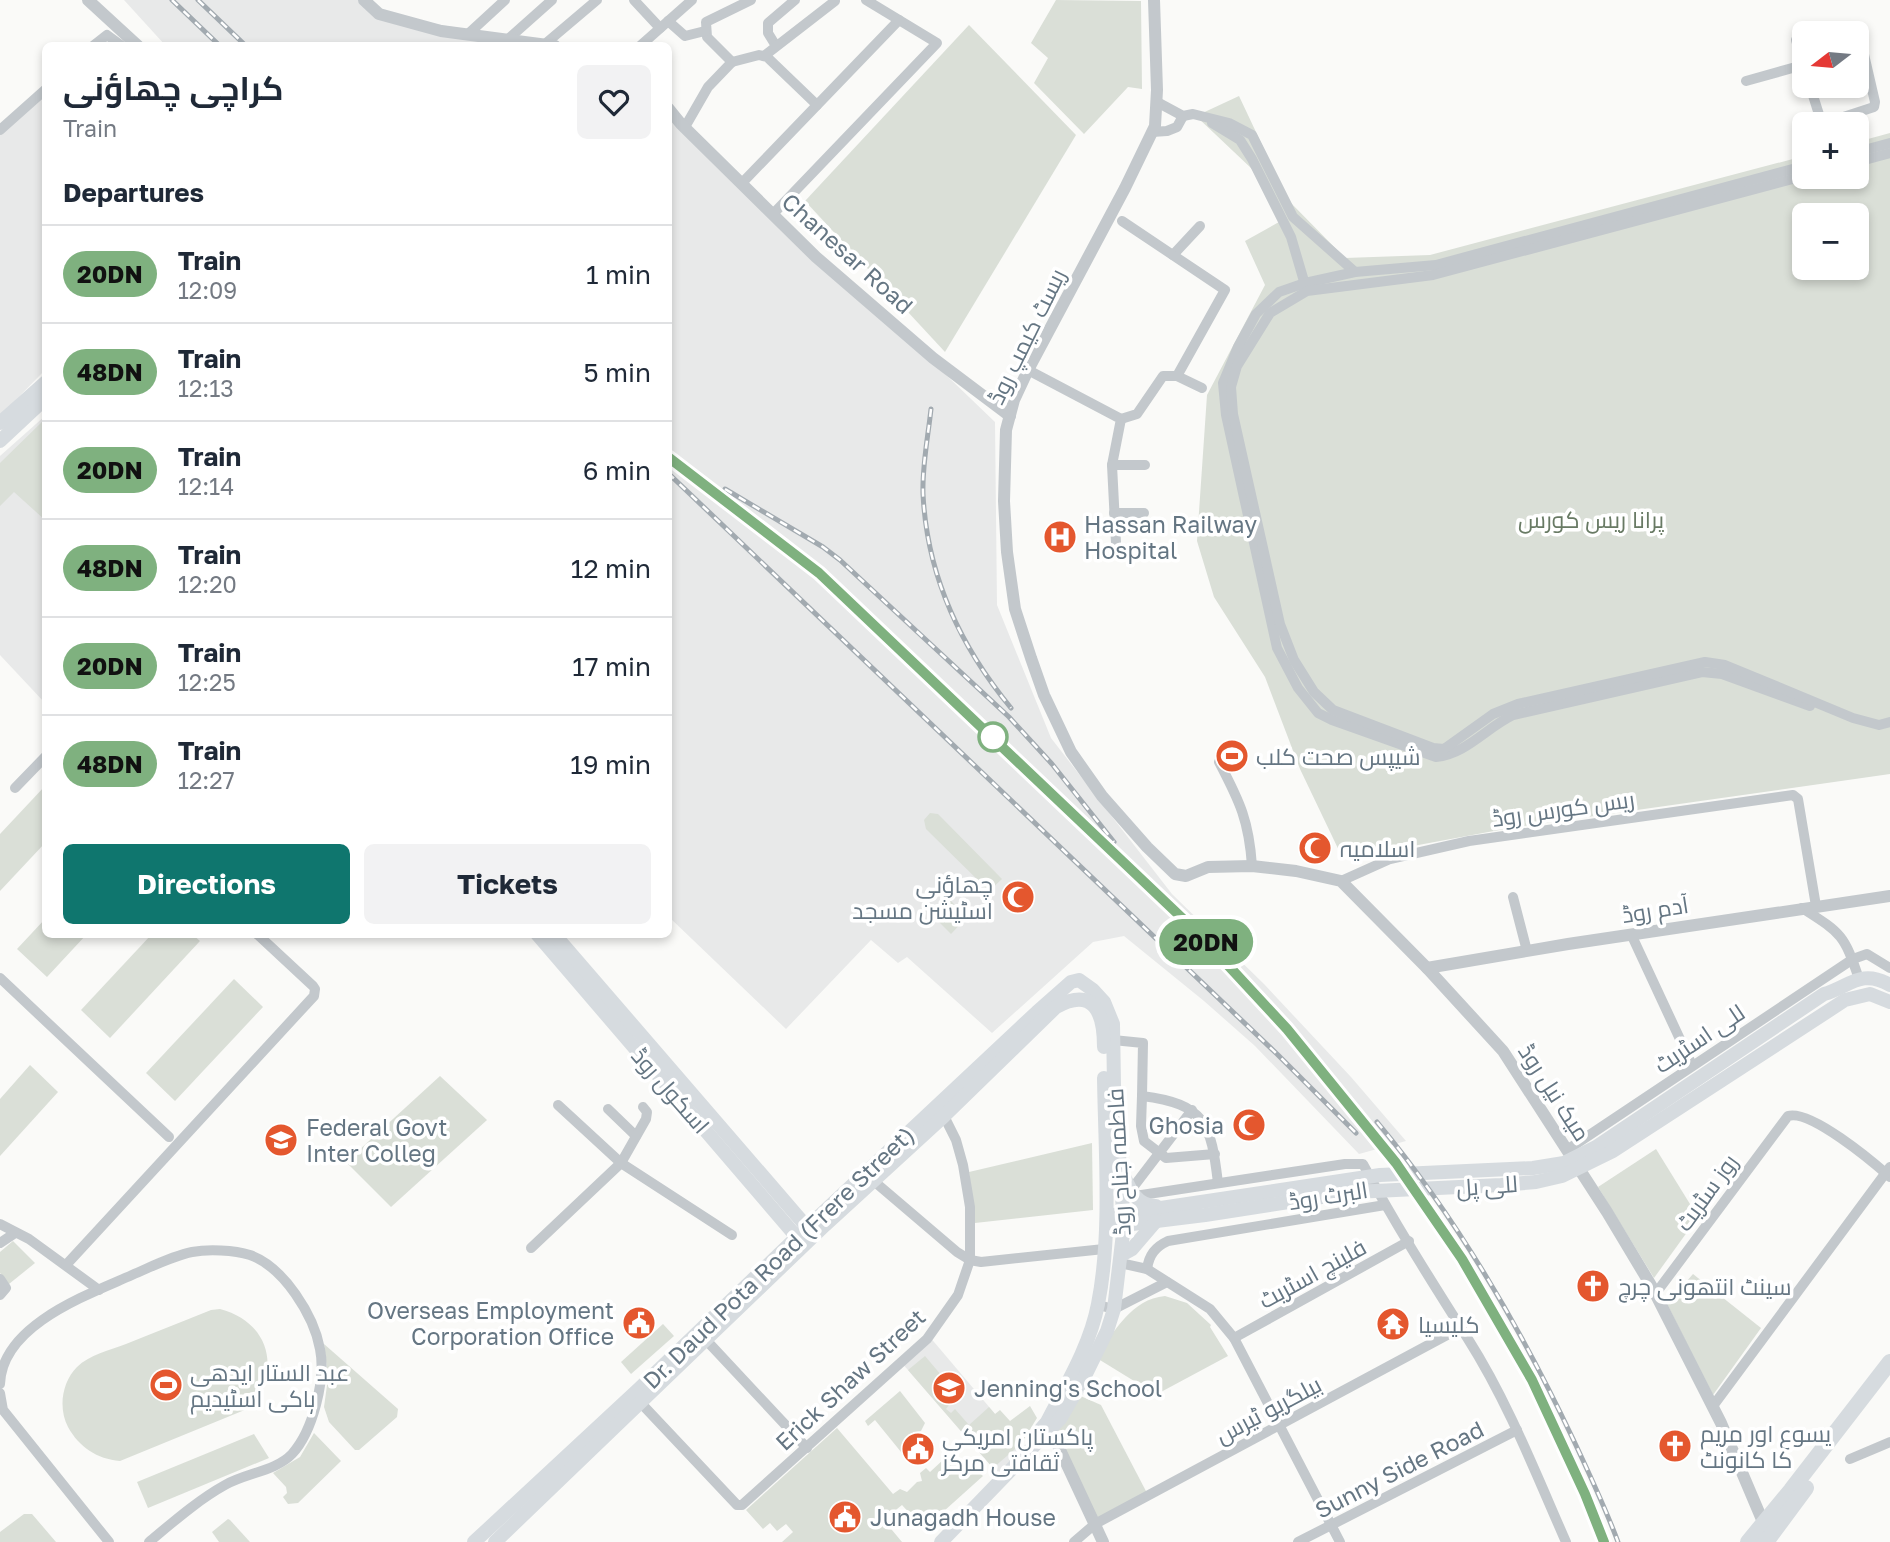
<!DOCTYPE html>
<html lang="en">
<head>
<meta charset="utf-8">
<style>
	:root { --surface:#fff; --page:#f2f2f3; --text:#1f2937; --muted:#747a83; --line:#e0e1e3; --accent:#0f766e }
	body { margin:0; font-family:"Golos Text",Cairo,sans-serif; background:var(--page); color:var(--text); height:100vh; display:flex; flex-direction:column; font-size:26px; white-space:nowrap }
	* { box-sizing:border-box; margin:0 }
	p { font-size:23px; color:var(--muted) }
	.icon { flex:none; width:38px; height:38px; fill:none; stroke:currentColor; stroke-width:2; stroke-linecap:round; stroke-linejoin:round }
	.map { position:relative; flex:1; overflow:hidden }
	.drawer { position:absolute; left:42px; top:42px; width:630px; height:896px; display:flex; flex-direction:column; background:var(--surface); border-radius:10px; box-shadow:0 4px 10px #0003 }
	.drawer>* { flex:none }
	.badge { padding:0 14px; border-radius:23px; font-size:24px; line-height:46px }
	.needle { width:46px; rotate:254deg }
	.buttons { position:absolute; left:1792px; top:21px; display:grid; gap:14px }
	.buttons a { display:grid; place-items:center; width:77px; height:77px; border-radius:10px; background:var(--surface); box-shadow:0 4px 10px #0003; font-size:35px }
	.map>.badge { position:absolute; translate:-50% -50%; box-shadow:0 0 0 4px #fff }
	h2 { padding:0 21px; font-size:26px; line-height:63px }
	.round { display:grid; place-items:center; flex:none; width:74px; height:74px; border-radius:10px; background:var(--page) }
	.overview { display:flex; align-items:center; justify-content:space-between; height:119px; padding:0 21px }
	h1 { font-size:33px; font-weight:700; line-height:52px }
	.primary-button { display:flex; gap:14px; margin-top:auto; padding:14px 21px }
	.primary-button a { flex:1; height:80px; border-radius:10px; background:var(--accent); color:#fff; font-size:28px; font-weight:700; line-height:80px; text-align:center }
	.primary-button a+a { background:var(--page); color:var(--text) }
	ul { padding:0; list-style:none }
	li { display:flex; align-items:center; gap:21px; height:98px; padding:0 21px; border-top:2px solid var(--line) }
	li div { flex:1 }
	li b { display:block; font-size:26px }
	li em { font-style:normal }
	li .badge { min-width:77px; font-weight:700; text-align:center }
	.map>svg:first-child { display:block }
</style>
</head>
<body>
<div class="map">
<svg width="1890" height="1542" viewBox="0 0 1890 1542">
	<rect width="100%" height="100%" fill="#fafaf8"/>
	<g fill="#e8e9e9">
		<path d="M124,0H363L379,14L555,45H165Z"/>
		<path d="M45,92V370L0,416V132Z"/>
		<path d="M668,108L995,422L997,605L1051,738L1172,894L1264,984L1351,1077L1406,1141L1359,1154L1255,1046L1204,1001L1124,936L1093,942L992,1033L907,957L898,963L871,940L786,1029L669,917Z"/>
		<path d="M45,416V703L0,655V456Z"/>
		<path d="M929,1336L1023,1447L998,1474L901,1362Z"/>
	</g>
	<g fill="#dadfd7" fill-rule="evenodd">
		<path d="M1056,0L1141,1L1142,89L1128,87L1084,134L1034,83L1048,58L1031,43Z"/>
		<path d="M969,25L1076,135L945,352L805,201Z"/>
		<path d="M1239,96L1288,200L1345,258L1430,255L1804,156V177H1857V142L1890,133V774L1510,828L1343,859L1300,769L1265,677L1214,597L1197,541L1207,395L1265,285L1245,241L1279,222L1252,169L1196,116ZM1804,215H1857V268H1804Z"/>
		<path d="M45,419V520L14,492L0,506V463Z"/>
		<path d="M45,786V843L0,891V834Z"/>
		<path d="M930,813L938,814L1002,879L989,891L926,829L924,820Z"/>
		<path d="M950,900L967,917L951,934L934,917Z"/>
		<path d="M45,919L46,934L86,935L47,977L17,949Z"/>
		<path d="M151,935H193L200,941L110,1038L81,1010Z"/>
		<path d="M234,979L263,1007L175,1101L146,1073Z"/>
		<path d="M30,1065L58,1092L0,1156V1099Z"/>
		<path d="M440,1076L487,1120L391,1207L346,1162Z"/>
		<path d="M1092,1143L1093,1210L975,1223L969,1172Z"/>
		<path d="M1656,1149L1698,1217L1654,1278L1598,1187Z"/>
		<path d="M13,1241L35,1263L9,1284L0,1273V1252Z"/>
		<path d="M1693,1274L1761,1328L1713,1395L1667,1304Z"/>
		<path d="M1165,1296L1187,1303L1211,1325L1210,1327L1228,1356L1146,1400L1139,1384L1095,1357C1115,1332 1131,1299 1165,1296Z"/>
		<path d="M220,1309C269,1322 281,1368 252,1407L120,1461C97,1459 79,1447 68,1427C58,1408 62,1382 77,1367C89,1355 110,1350 126,1344C154,1333 183,1321 211,1310Z"/>
		<path d="M663,1324L674,1336L631,1374L621,1362Z"/>
		<path d="M324,1344L398,1409L397,1417L359,1450H355L329,1422L324,1407L328,1378Z"/>
		<path d="M925,1356L953,1389L943,1397L949,1405L946,1409L951,1413L955,1409L969,1425L989,1407L995,1414L1000,1410L1010,1421L1030,1406L1037,1418L1021,1444L993,1468L908,1370Z"/>
		<path d="M900,1391L925,1423L921,1431L913,1432V1444H922V1452L910,1463L875,1420L868,1426L865,1421Z"/>
		<path d="M1076,1394L1101,1405L1148,1495L1095,1523L1051,1430Z"/>
		<path d="M837,1428L893,1494L900,1489L907,1492L917,1482L922,1481L920,1473L926,1468L930,1472L944,1459L949,1463H969L983,1476L924,1529L902,1505L892,1513L895,1517L887,1524L902,1542H782L793,1532L786,1524L777,1531L770,1523L763,1529L746,1510Z"/>
		<path d="M314,1433L341,1461L298,1503L288,1504L283,1497L287,1493L286,1487L273,1473L300,1457Z"/>
		<path d="M254,1434L269,1458L148,1508L137,1482Z"/>
		<path d="M24,1514H32L56,1542H0V1532Z"/>
		<path d="M228,1519L230,1520L250,1542H219L212,1532Z"/>
	</g>
	<g fill="none" stroke-linecap="round" stroke-linejoin="round">
		<g stroke="#c3c8cc" stroke-width="10">
			<path d="M634,0L660,28"/>
			<path d="M751,0L706,22L707,37L732,62L759,55L767,57L817,105"/>
			<path d="M668,21L685,36L705,31"/>
			<path d="M467,35L505,0"/>
			<path d="M507,40L552,0"/>
			<path d="M1796,40L1804,68"/>
			<path d="M545,44L597,0"/>
			<path d="M93,46L107,35L122,46"/>
			<path d="M640,46L692,0"/>
			<path d="M776,46L768,33V23L795,0"/>
			<path d="M764,56L835,1"/>
			<path d="M1746,81L1803,65"/>
			<path d="M1810,86L1822,124L1874,107L1875,102L1859,33"/>
			<path d="M1157,102L1183,116L1193,114L1229,123L1252,135L1293,217L1355,272"/>
			<path d="M1212,123L1240,140L1252,159L1291,237L1306,288"/>
			<path d="M685,127L708,87L732,62"/>
			<path d="M0,130L46,89"/>
			<path d="M1152,132L1167,131L1177,127L1183,116"/>
			<path d="M1857,152L1890,143"/>
			<path d="M1857,162L1890,153"/>
			<path d="M1804,166L1436,265L1355,272L1305,283L1279,292L1256,314L1238,347L1223,383L1226,415L1277,648L1298,688L1318,713L1332,720L1436,757C1466,754 1486,728 1513,715L1702,672L1722,674L1810,706"/>
			<path d="M1804,176L1433,275L1307,291L1270,313L1237,366L1231,387L1233,414L1280,624L1294,660L1314,692L1333,710L1433,748L1444,749L1493,714L1518,704L1705,662L1725,665L1853,718L1879,725L1890,722"/>
			<path d="M742,183L899,20"/>
			<path d="M773,214L937,43L866,0"/>
			<path d="M1173,255L1200,226"/>
			<path d="M1028,370L1121,419L1112,465L1116,543"/>
			<path d="M1177,376L1202,388"/>
			<path d="M1121,419L1137,414L1163,376H1177L1225,290L1122,221"/>
			<path d="M1112,465H1145"/>
			<path d="M1114,513H1144"/>
			<path d="M1219,762C1240,802 1249,821 1252,866"/>
			<path d="M15,788L46,756"/>
			<path d="M1341,881L1390,859L1469,841L1793,795L1798,799L1816,906"/>
			<path d="M1513,897L1527,951"/>
			<path d="M1802,908C1841,933 1844,934 1859,979"/>
			<path d="M1631,934L1692,1065"/>
			<path d="M0,978L169,1137"/>
			<path d="M1113,1040L1143,1043L1142,1096C1206,1104 1211,1124 1218,1183"/>
			<path d="M1142,1096L1141,1126L1144,1141L1166,1158L1215,1154"/>
			<path d="M558,1105L621,1163L732,1235"/>
			<path d="M608,1109L636,1136"/>
			<path d="M1567,1150L1853,959L1867,954L1890,968"/>
			<path d="M869,1177L957,1252L970,1260L981,1262L1104,1249"/>
			<path d="M1131,1190L1192,1110"/>
			<path d="M1135,1196L1345,1164H1363C1395,1224 1432,1282 1468,1339C1508,1402 1536,1474 1566,1542"/>
			<path d="M0,1224L29,1239L99,1290"/>
			<path d="M0,1243L15,1233"/>
			<path d="M531,1248L621,1163L646,1119L647,1112L643,1107"/>
			<path d="M1120,1263L1147,1269L1210,1309L1234,1338L1340,1542"/>
			<path d="M66,1265L314,996L315,989L313,986L257,934"/>
			<path d="M1147,1269C1149,1255 1155,1247 1168,1241L1385,1205"/>
			<path d="M0,1279L6,1288L0,1295"/>
			<path d="M1656,1293L1788,1116C1810,1109 1872,1161 1890,1177"/>
			<path d="M1098,1305L1114,1309L1167,1282"/>
			<path d="M1234,1338L1409,1241"/>
			<path d="M707,1341L807,1448"/>
			<path d="M0,1384C2,1325 87,1295 132,1275C151,1267 172,1256 192,1252C208,1249 234,1250 250,1255C284,1267 314,1316 320,1349C326,1379 313,1431 292,1454C276,1471 246,1473 225,1485C198,1500 173,1522 149,1542"/>
			<path d="M0,1393L3,1410L109,1542"/>
			<path d="M638,1400L737,1505H742L927,1339L958,1295L970,1260V1207L963,1165L956,1140L944,1116"/>
			<path d="M1713,1406L1890,1167"/>
			<path d="M1850,1459L1890,1442"/>
			<path d="M1074,1542L1095,1524L1460,1328"/>
			<path d="M1298,1542L1517,1430"/>
		</g>
		<g stroke="#c3c8cc" stroke-width="12">
			<path d="M88,0L138,46"/>
			<path d="M364,0L379,14L441,31L555,46"/>
			<path d="M1154,0L1157,90L1155,126L1125,188L1028,370L1014,400L1006,430L1004,501L1007,552L1015,609L1031,658L1044,695L1071,752L1102,796L1147,847L1175,874L1186,876L1208,867L1252,866L1296,871L1341,881L1427,968L1503,1051L1607,1212L1652,1287L1721,1423L1766,1529"/>
			<path d="M668,108L681,124L816,257L933,358L1010,416"/>
			<path d="M1427,968L1568,944L1890,896"/>
			<path d="M1047,1422L1103,1542"/>
		</g>
		<g stroke="#d6dbdf" stroke-width="14">
			<path d="M0,423L46,382"/>
			<path d="M0,441L46,398"/>
			<path d="M537,934L801,1242"/>
			<path d="M554,934L812,1233"/>
			<path d="M1123,1174C1130,1190 1137,1206 1156,1206"/>
			<path d="M1114,1215L1380,1175L1533,1168L1564,1163L1596,1147L1824,994C1849,987 1861,968 1890,985"/>
			<path d="M1116,1226L1205,1215L1354,1192L1501,1185L1536,1182L1562,1176L1613,1151L1845,1000L1870,994L1890,1002"/>
			<path d="M1121,1255L1132,1249L1156,1221"/>
			<path d="M1041,1429L1047,1422C1066,1385 1090,1346 1098,1304C1112,1234 1105,1149 1104,1078"/>
			<path d="M474,1542L639,1389L797,1237L1037,1012L1071,982L1079,980L1093,990L1104,1002L1113,1024L1114,1085L1124,1225L1114,1309L1107,1331L1083,1380L1060,1419L941,1542"/>
			<path d="M495,1542L825,1225L944,1116L1056,1007C1094,986 1104,1013 1104,1047"/>
		</g>
		<g stroke="#d6dbdf" stroke-width="16">
			<path d="M1748,1542L1791,1490L1890,1362"/>
			<path d="M1766,1542L1806,1488"/>
		</g>
		<defs>
			<g id="rail">
				<path d="M172,0L220,46"/>
				<path d="M198,0L246,46"/>
				<path d="M931,409C928,437 922,466 923,494C927,576 960,646 1011,708"/>
				<path d="M668,457L819,573L1200,935L1287,1029L1396,1162L1462,1259L1532,1380L1585,1494L1604,1542"/>
				<path d="M668,473L1277,1054L1356,1133"/>
				<path d="M725,489L823,547L840,560L1009,717L1052,764L1114,842"/>
				<path d="M1377,1122C1457,1218 1520,1327 1573,1439C1589,1473 1605,1507 1618,1542"/>
			</g>
		</defs>
		<use href="#rail" stroke="#a2aab0" stroke-width="5"/>
		<use href="#rail" stroke="#fff" stroke-width="2.5" stroke-dasharray="8" stroke-linecap="butt"/>
	</g>
	<g fill="none" stroke-linecap="round" stroke-linejoin="round">
		<defs>
			<path id="line" d="M668,457L819,573L1200,935L1287,1029L1396,1163L1462,1259L1532,1380L1585,1494L1604,1542"/>
		</defs>
		<use href="#line" stroke="#fff" stroke-width="16"/>
		<use href="#line" stroke="#7fb17f" stroke-width="10"/>
	</g>
	<defs>
		<symbol id="hospital-disc" viewBox="-11 -11 22 22"><circle r="9.5" fill="#e4572e" stroke="#fff"/><path d="M-5-5h3v3.5h4V-5h3V5h-3V1.5h-4V5h-3Z" fill="#fff"/></symbol>
		<symbol id="stadium-disc" viewBox="-11 -11 22 22"><circle r="9.5" fill="#e4572e" stroke="#fff"/><path d="M0-5a6.5 5 0 1 0 0 10a6.5 5 0 1 0 0-10ZM-3.5-1.8h7v3.6h-7Z" fill="#fff"/></symbol>
		<symbol id="mosque-disc" viewBox="-11 -11 22 22"><circle r="9.5" fill="#e4572e" stroke="#fff"/><path d="M3.5-4.9A6 6 0 1 0 3.5 4.9A5 5 0 1 1 3.5-4.9Z" fill="#fff"/></symbol>
		<symbol id="university-disc" viewBox="-11 -11 22 22"><circle r="9.5" fill="#e4572e" stroke="#fff"/><path d="M0-5L7-2L0 1L-7-2ZM-4 1L0 2.5L4 1V4Q0 6-4 4Z" fill="#fff"/></symbol>
		<symbol id="church-disc" viewBox="-11 -11 22 22"><circle r="9.5" fill="#e4572e" stroke="#fff"/><path d="M-1.2-6h2.4v3.5h3.3v2.4h-3.3V6h-2.4V-.1h-3.3v-2.4h3.3Z" fill="#fff"/></symbol>
		<symbol id="civic-disc" viewBox="-11 -11 22 22"><circle r="9.5" fill="#e4572e" stroke="#fff"/><path d="M-.6-6.5H3V-4.5H.6V-3L4-1V1h2V6H-6V1h2V-1L-.6-3ZM-1.2 2.5V6h2.4V2.5Z" fill="#fff"/></symbol>
		<symbol id="temple-disc" viewBox="-11 -11 22 22"><circle r="9.5" fill="#e4572e" stroke="#fff"/><path d="M0-6L5-2H3V0L6.5 2.5H4V6H1.5V3h-3V6H-4V2.5H-6.5L-3 0V-2H-5Z" fill="#fff"/></symbol>
		<symbol id="school-disc" viewBox="-11 -11 22 22"><circle r="9.5" fill="#e4572e" stroke="#fff"/><path d="M0-5L7-2L0 1L-7-2ZM-4 1L0 2.5L4 1V4Q0 6-4 4Z" fill="#fff"/></symbol>
	</defs>
	<g fill-rule="evenodd">
		<use href="#hospital-disc" x="1041" y="518" width="38" height="38"/>
		<use href="#stadium-disc" x="1213" y="737" width="38" height="38"/>
		<use href="#mosque-disc" x="1296" y="829" width="38" height="38"/>
		<use href="#mosque-disc" x="999" y="878" width="38" height="38"/>
		<use href="#mosque-disc" x="1230" y="1106" width="38" height="38"/>
		<use href="#university-disc" x="262" y="1121" width="38" height="38"/>
		<use href="#church-disc" x="1574" y="1267" width="38" height="38"/>
		<use href="#civic-disc" x="620" y="1304" width="38" height="38"/>
		<use href="#temple-disc" x="1374" y="1305" width="38" height="38"/>
		<use href="#stadium-disc" x="147" y="1366" width="38" height="38"/>
		<use href="#school-disc" x="930" y="1369" width="38" height="38"/>
		<use href="#church-disc" x="1656" y="1427" width="38" height="38"/>
		<use href="#civic-disc" x="899" y="1430" width="38" height="38"/>
		<use href="#civic-disc" x="826" y="1498" width="38" height="38"/>
	</g>
	<circle fill="#fff" stroke="#7fb17f" stroke-width="3.5" cx="993" cy="737" r="14"/>
	<g text-anchor="middle" dominant-baseline="central" stroke-width="7" stroke-linejoin="round" paint-order="stroke">
		<g font-size="23" fill="#657683" stroke="#fff">
			<text transform="translate(848 253) rotate(42)">Chanesar Road</text>
			<text transform="translate(1026 336) rotate(-64)">ریسٹ کیمپ روڈ</text>
			<text transform="translate(1563 808) rotate(-8)">ریس کورس روڈ</text>
			<text transform="translate(1655 909) rotate(-9)">آدم روڈ</text>
			<text transform="translate(1699 1038) rotate(-34)">للی اسٹریٹ</text>
			<text transform="translate(671 1090) rotate(49)">اسکول روڈ</text>
			<text transform="translate(1555 1092) rotate(57)">میک نیل روڈ</text>
			<text transform="translate(1118 1162) rotate(-93)">فاطمہ جناح روڈ</text>
			<text transform="translate(1487 1185) rotate(-4)">للی پل</text>
			<text transform="translate(1706 1192) rotate(-54)">روز سٹریٹ</text>
			<text transform="translate(1328 1195) rotate(-9)">البرٹ روڈ</text>
			<text transform="translate(778 1257) rotate(-44)">Dr. Daud Pota Road (Frere Street)</text>
			<text transform="translate(1312 1273) rotate(-29)">فلینچ اسٹریٹ</text>
			<text transform="translate(850 1379) rotate(-43)">Erick Shaw Street</text>
			<text transform="translate(1268 1409) rotate(-28)">بیلگریو ٹیرس</text>
			<text transform="translate(1399 1469) rotate(-27)">Sunny Side Road</text>
		</g>
		<g font-size="23" fill="#687a64" stroke="#fff">
			<text x="1591" y="519">پرانا ریس کورس</text>
		</g>
		<g font-size="23" fill="#657683" stroke="#fff" text-anchor="start">
			<text x="1084" y="524">Hassan Railway<tspan x="1084" dy="26">Hospital</tspan></text>
			<text x="1256" y="756">شیپس صحت کلب</text>
			<text x="1340" y="848">اسلامیہ</text>
			<text x="993" y="884" text-anchor="end">چھاؤنی<tspan x="993" dy="26">اسٹیشن مسجد</tspan></text>
			<text x="1224" y="1125" text-anchor="end">Ghosia</text>
			<text x="306" y="1127">Federal Govt<tspan x="306" dy="26">Inter Colleg</tspan></text>
			<text x="1618" y="1286">سینٹ انتھونی چرچ</text>
			<text x="614" y="1310" text-anchor="end">Overseas Employment<tspan x="614" dy="26">Corporation Office</tspan></text>
			<text x="1418" y="1324">کلیسیا</text>
			<text x="190" y="1372">عبد الستار ایدھی<tspan x="190" dy="26">ہاکی اسٹیدیم</tspan></text>
			<text x="974" y="1388">Jenning's School</text>
			<text x="1700" y="1433">یسوع اور مریم<tspan x="1700" dy="26">کا کانونٹ</tspan></text>
			<text x="942" y="1436">پاکستان امریکی<tspan x="942" dy="26">ثقافتی مرکز</tspan></text>
			<text x="870" y="1517">Junagadh House</text>
		</g>
	</g>
</svg>
<div class="buttons">
<a><svg class="needle" viewBox="-14 -14 28 28"><path d="M0-13l5 13h-10z" fill="#e53935"/><path d="M0 13l5-13h-10z" fill="#747a83"/></svg></a>
<a>+</a>
<a>−</a>
</div>
<b class="badge" style="left:1206px;top:942px;background:#7fb17f;color:#111">20DN</b>
<section class="drawer">
<div class="overview"><div><h1>کراچی چھاؤنی</h1><p>Train</p></div><a class="round"><svg class="icon" aria-label="heart" viewBox="0 0 24 24"><path d="M12 20l-8-8c-3-5 5-10 8-4 3-6 11-1 8 4z"/></svg></a></div>
<h2>Departures</h2>
<ul>
<li><span class="badge" style="background:#7fb17f;color:#111">20DN</span><div><b>Train</b><p>12:09</p></div><em>1 min</em></li>
<li><span class="badge" style="background:#7fb17f;color:#111">48DN</span><div><b>Train</b><p>12:13</p></div><em>5 min</em></li>
<li><span class="badge" style="background:#7fb17f;color:#111">20DN</span><div><b>Train</b><p>12:14</p></div><em>6 min</em></li>
<li><span class="badge" style="background:#7fb17f;color:#111">48DN</span><div><b>Train</b><p>12:20</p></div><em>12 min</em></li>
<li><span class="badge" style="background:#7fb17f;color:#111">20DN</span><div><b>Train</b><p>12:25</p></div><em>17 min</em></li>
<li><span class="badge" style="background:#7fb17f;color:#111">48DN</span><div><b>Train</b><p>12:27</p></div><em>19 min</em></li>
</ul>
<div class="primary-button"><a>Directions</a><a>Tickets</a></div>
</section>
</div>
</body>
</html>
